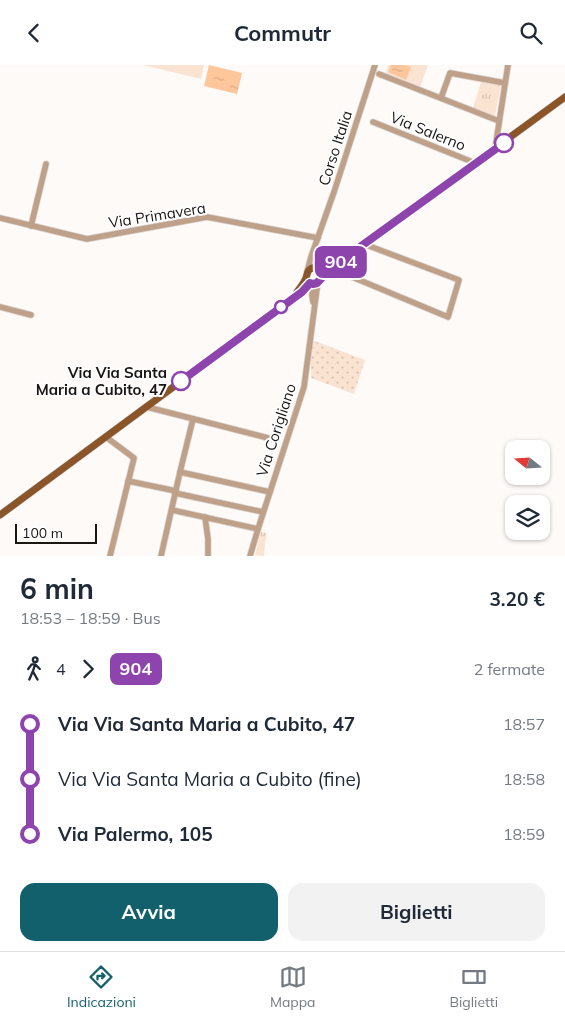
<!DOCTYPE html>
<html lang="it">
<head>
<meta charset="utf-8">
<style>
	:root { --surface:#fff; --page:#f2f2f3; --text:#1f2937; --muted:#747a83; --line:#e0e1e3; --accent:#12606b }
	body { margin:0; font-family:Mulish,sans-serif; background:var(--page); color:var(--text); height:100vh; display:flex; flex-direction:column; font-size:19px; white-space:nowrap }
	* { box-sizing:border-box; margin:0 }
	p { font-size:16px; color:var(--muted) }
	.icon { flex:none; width:28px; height:28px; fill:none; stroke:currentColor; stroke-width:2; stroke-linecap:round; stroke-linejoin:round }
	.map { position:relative; height:491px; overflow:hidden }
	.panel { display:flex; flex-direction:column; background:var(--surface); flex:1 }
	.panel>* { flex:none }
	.badge { padding:0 10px; border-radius:8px; font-size:18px; line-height:32px }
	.needle { width:32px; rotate:288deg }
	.buttons { position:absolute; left:505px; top:375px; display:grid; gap:10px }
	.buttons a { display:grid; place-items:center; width:45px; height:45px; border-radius:10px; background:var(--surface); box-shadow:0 1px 4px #0004; font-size:25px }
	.scale { position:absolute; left:15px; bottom:12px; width:82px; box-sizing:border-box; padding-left:5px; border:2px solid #1a1614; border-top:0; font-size:14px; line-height:18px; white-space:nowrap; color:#1a1614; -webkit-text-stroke:4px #fff; paint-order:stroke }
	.map>.badge { position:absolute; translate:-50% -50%; box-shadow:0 0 0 2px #fff }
	.legs { display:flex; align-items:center; gap:8px; height:55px; padding:0 20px; font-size:16px }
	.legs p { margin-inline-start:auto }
	.summary { display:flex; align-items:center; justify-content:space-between; height:85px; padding:0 20px }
	h1 { font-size:28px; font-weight:700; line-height:38px }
	.button { display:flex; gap:10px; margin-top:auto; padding:10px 20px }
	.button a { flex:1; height:58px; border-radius:15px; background:var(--accent); color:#fff; font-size:20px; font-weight:700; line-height:58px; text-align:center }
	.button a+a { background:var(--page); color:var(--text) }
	ul { padding:0 20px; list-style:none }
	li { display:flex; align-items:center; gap:18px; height:55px; font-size:19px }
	li i { display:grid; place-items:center; width:8px; height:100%; margin:0 6px; background:currentColor }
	li i::after { content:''; width:12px; height:12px; margin:-6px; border:4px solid; border-radius:50%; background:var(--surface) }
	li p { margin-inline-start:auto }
	li:first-child i { background:linear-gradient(#0000 50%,currentColor 0) }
	li:last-child i { background:linear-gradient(currentColor 50%,#0000 0) }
	header { display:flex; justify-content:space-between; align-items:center; height:65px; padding:0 20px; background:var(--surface); font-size:22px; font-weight:700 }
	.tabs { display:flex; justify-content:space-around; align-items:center; height:70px; border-top:1px solid var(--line); background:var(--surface); font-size:14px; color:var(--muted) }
	.tabs a { display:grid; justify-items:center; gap:2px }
	.tabs .current { color:var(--accent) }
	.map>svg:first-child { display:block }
</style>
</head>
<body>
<header><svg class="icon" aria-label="back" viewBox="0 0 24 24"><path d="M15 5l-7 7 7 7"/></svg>Commutr<svg class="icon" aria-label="search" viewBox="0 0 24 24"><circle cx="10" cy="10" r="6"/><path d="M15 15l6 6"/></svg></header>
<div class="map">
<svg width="565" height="491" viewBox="0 0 565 491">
	<defs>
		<pattern id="grass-tufts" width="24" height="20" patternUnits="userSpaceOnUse" patternTransform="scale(1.25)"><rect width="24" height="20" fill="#fbe3d2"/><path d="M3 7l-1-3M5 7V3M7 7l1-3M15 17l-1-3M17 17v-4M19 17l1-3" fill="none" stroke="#d7c2b3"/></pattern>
		<pattern id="garden-dots" width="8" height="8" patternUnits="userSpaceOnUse" patternTransform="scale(1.25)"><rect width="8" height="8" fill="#fbe3d2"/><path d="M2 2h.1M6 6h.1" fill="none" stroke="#d7c2b3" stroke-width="1.8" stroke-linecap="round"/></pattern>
		<pattern id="water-ripples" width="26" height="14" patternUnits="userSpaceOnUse" patternTransform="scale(1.25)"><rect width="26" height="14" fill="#fec69b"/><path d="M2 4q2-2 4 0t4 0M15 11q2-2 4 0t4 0" fill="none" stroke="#d9a985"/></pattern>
	</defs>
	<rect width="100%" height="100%" fill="#fefaf7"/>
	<g fill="url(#grass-tufts)">
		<path d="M481,17L501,20L495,51L473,43Z"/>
		<path d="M261,467L267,468L265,478L264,491L255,490Z"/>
	</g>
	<path fill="url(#garden-dots)" d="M312,275L365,295L354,329L311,313V290Z"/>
	<g fill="#fbe3d2">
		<path d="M143,0H204L201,14Z"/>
		<path d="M388,0H428L420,22L386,8Z"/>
	</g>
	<g fill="url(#water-ripples)">
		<path d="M209,0L242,8L237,29L204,21Z"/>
		<path d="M391,0H405L411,2L406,15L388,7Z"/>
	</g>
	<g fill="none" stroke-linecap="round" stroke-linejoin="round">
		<defs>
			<g id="minor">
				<path d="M379,9L499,56"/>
				<path d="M441,33L450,8L505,18"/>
				<path d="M373,57L475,98"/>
				<path d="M495,84L508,0"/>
				<path d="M0,153L87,174L207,152L318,173"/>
				<path d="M31,161L46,99"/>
				<path d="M333,204L448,252L459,215L364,179"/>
				<path d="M307,207L311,192L334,127L375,0"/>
				<path d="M313,219L312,230L313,237"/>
				<path d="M0,242L31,250"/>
				<path d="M147,342L272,374"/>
				<path d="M106,372L134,393L110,491"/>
				<path d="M180,407L270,427"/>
				<path d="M128,416L176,426"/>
				<path d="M175,428L263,447"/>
				<path d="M172,445L258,464"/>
				<path d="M205,452L208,474V491"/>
				<path d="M161,491L180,407L193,354"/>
				<path d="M250,491L258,464L304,322L318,216"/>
			</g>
			<g id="major">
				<path d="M310,218L313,219L317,218L326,208L364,179L565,32"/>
				<path d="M297,227C300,223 304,218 306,213C307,210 307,207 309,205C316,198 322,207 320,214"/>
				<path d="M0,450L302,227L310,218"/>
			</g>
		</defs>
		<use href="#minor" stroke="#dad6d3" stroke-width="7"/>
		<use href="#major" stroke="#dad6d3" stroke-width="8"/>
		<use href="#minor" stroke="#bfa18a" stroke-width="5.5"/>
		<use href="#major" stroke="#895529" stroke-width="7"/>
	</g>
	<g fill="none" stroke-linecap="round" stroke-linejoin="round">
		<defs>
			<path id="line-1" d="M181,316L302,227L310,218L313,219L317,218L326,208L364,179L504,78"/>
		</defs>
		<use href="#line-1" stroke="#fff" stroke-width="11"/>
		<use href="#line-1" stroke="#8e44ad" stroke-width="8"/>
	</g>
	<g fill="#fff" stroke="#8e44ad" stroke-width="2.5">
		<circle cx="504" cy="78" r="9"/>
		<circle cx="281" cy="242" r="6"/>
		<circle cx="181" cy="316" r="9"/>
	</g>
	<g text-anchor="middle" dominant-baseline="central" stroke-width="4" stroke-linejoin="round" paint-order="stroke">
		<g font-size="15" fill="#1a1614" stroke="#fff">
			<text transform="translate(428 66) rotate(22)">Via Salerno</text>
			<text transform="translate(335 83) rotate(-72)">Corso Italia</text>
			<text transform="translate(157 150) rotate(-9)">Via Primavera</text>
			<text transform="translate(276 365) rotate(-72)">Via Corigliano</text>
		</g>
		<g font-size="15" font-weight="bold" fill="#1a1614" stroke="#fff" text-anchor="end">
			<text x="167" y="307">Via Via Santa<tspan x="167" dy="17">Maria a Cubito, 47</tspan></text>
		</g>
	</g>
</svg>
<div class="buttons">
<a><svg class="needle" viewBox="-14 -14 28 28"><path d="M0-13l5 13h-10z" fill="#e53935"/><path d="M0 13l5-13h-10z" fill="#747a83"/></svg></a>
<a><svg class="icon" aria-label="layers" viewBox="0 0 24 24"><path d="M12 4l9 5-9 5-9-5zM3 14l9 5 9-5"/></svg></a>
</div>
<div class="scale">100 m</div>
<b class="badge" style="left:341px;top:197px;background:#8e44ad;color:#fff">904</b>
</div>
<section class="panel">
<div class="summary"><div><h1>6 min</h1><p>18:53 – 18:59 · Bus</p></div><b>3.20 €</b></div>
<div class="legs"><svg class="icon" aria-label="walk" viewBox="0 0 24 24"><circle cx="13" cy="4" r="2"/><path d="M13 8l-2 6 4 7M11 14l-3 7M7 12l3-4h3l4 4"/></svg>4<svg class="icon" aria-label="forward" viewBox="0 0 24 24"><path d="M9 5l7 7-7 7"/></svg><b class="badge" style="background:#8e44ad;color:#fff">904</b><p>2 fermate</p></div>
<ul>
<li><i style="color:#8e44ad"></i><b>Via Via Santa Maria a Cubito, 47</b><p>18:57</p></li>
<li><i style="color:#8e44ad"></i><span>Via Via Santa Maria a Cubito (fine)</span><p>18:58</p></li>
<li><i style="color:#8e44ad"></i><b>Via Palermo, 105</b><p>18:59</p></li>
</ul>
<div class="button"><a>Avvia</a><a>Biglietti</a></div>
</section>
<nav class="tabs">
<a class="current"><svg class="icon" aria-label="directions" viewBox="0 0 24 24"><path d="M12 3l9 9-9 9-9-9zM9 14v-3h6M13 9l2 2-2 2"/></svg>Indicazioni</a>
<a><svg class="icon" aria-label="map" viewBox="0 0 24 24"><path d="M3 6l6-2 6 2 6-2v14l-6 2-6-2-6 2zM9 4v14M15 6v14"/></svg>Mappa</a>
<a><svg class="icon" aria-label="tickets" viewBox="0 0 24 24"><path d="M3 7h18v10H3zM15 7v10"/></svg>Biglietti</a>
</nav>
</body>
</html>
